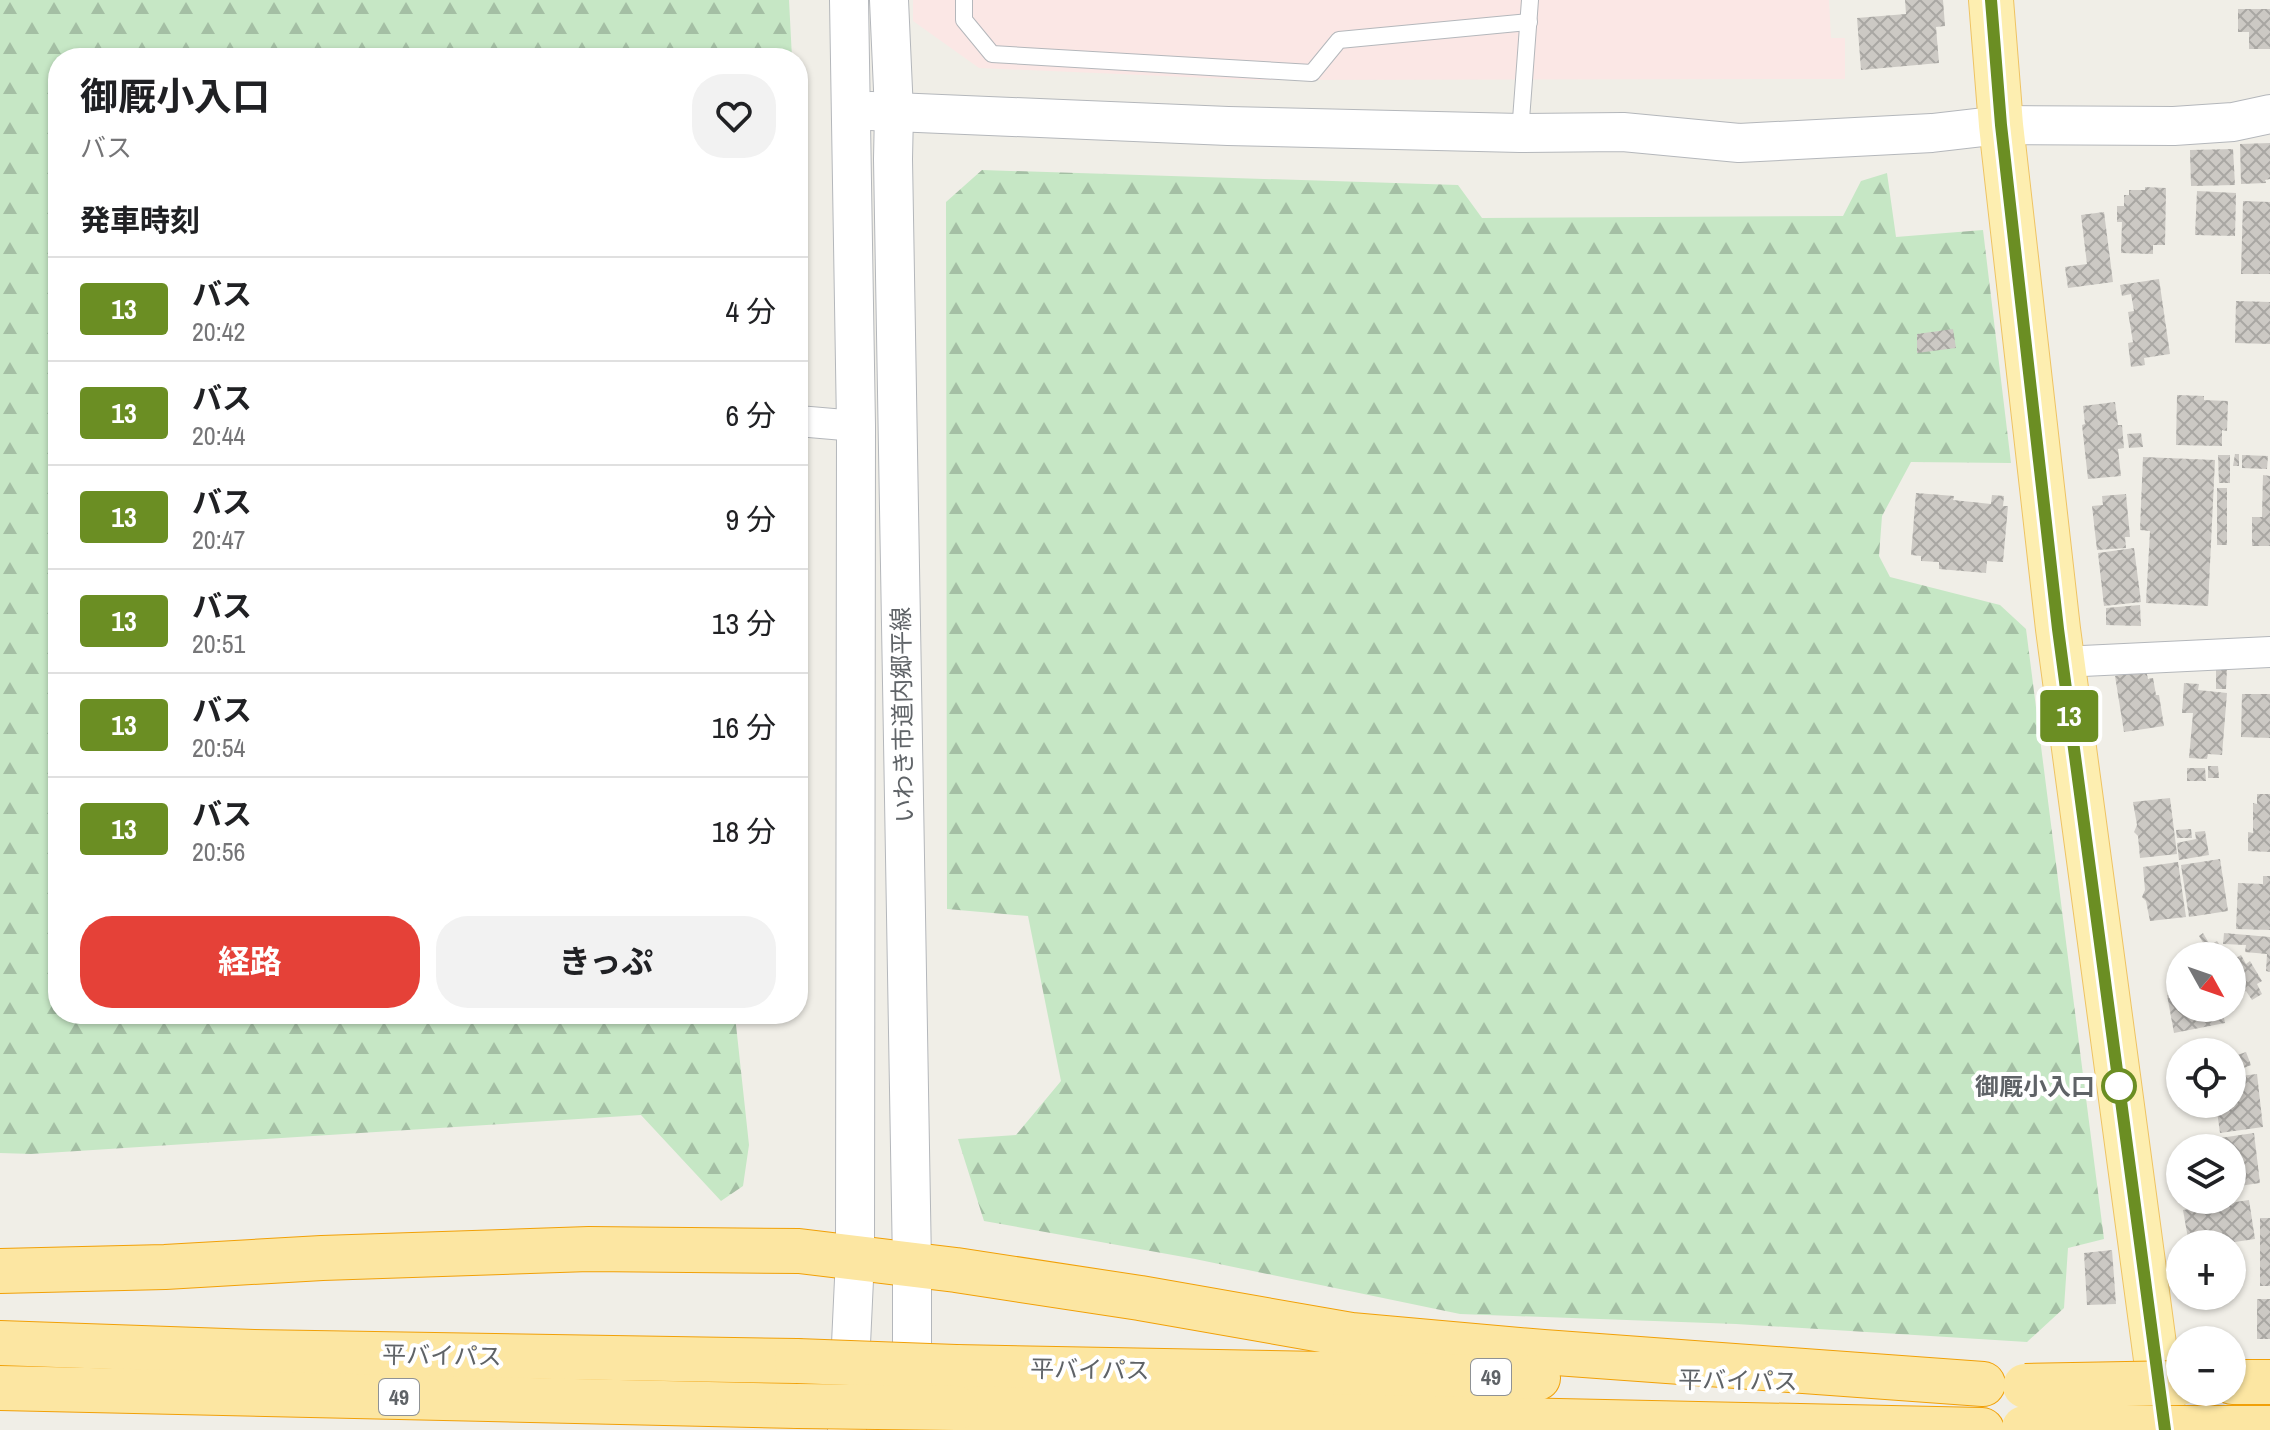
<!DOCTYPE html>
<html lang="ja">
<head>
<meta charset="utf-8">
<style>
	:root { --surface:#fff; --page:#f2f2f2; --text:#202124; --muted:#757577; --line:#e0e0e0; --accent:#e54138 }
	body { margin:0; font-family:"Archivo Narrow","Noto Sans JP",sans-serif; background:var(--page); color:var(--text); height:100vh; display:flex; flex-direction:column; font-size:30px; white-space:nowrap }
	* { box-sizing:border-box; margin:0 }
	p { font-size:26px; color:var(--muted) }
	.icon { flex:none; width:44px; height:44px; fill:none; stroke:currentColor; stroke-width:2; stroke-linecap:round; stroke-linejoin:round }
	.map { position:relative; flex:1; overflow:hidden }
	.panel { position:absolute; left:48px; top:48px; width:760px; height:976px; display:flex; flex-direction:column; background:var(--surface); border-radius:32px; box-shadow:0 2px 6px #0004 }
	.panel>* { flex:none }
	.badge { padding:0 16px; border-radius:6px; font-size:28px; line-height:52px }
	.needle { width:52px; rotate:130deg }
	.buttons { position:absolute; left:2166px; top:942px; display:grid; gap:16px }
	.buttons a { display:grid; place-items:center; width:80px; height:80px; border-radius:50%; background:var(--surface); box-shadow:0 2px 6px #0004; font-size:40px }
	.map>.badge { position:absolute; translate:-50% -50%; box-shadow:0 0 0 4px #fff }
	h2 { padding:0 32px; font-size:30px; line-height:72px }
	.round { display:grid; place-items:center; flex:none; width:84px; height:84px; border-radius:32px; background:var(--page) }
	.summary { display:flex; align-items:center; justify-content:space-between; height:136px; padding:0 32px }
	h1 { font-size:38px; font-weight:700; line-height:60px }
	.primary-button { display:flex; gap:16px; margin-top:auto; padding:16px 32px }
	.primary-button a { flex:1; height:92px; border-radius:32px; background:var(--accent); color:#fff; font-size:32px; font-weight:700; line-height:92px; text-align:center }
	.primary-button a+a { background:var(--page); color:var(--text) }
	ul { padding:0; list-style:none }
	li { display:flex; align-items:center; gap:24px; height:104px; padding:0 32px; border-top:2px solid var(--line) }
	li div { flex:1 }
	li b { display:block; font-size:30px }
	li em { font-style:normal }
	li .badge { min-width:88px; font-weight:700; text-align:center }
	.map>svg:first-child { display:block }
</style>
</head>
<body>
<div class="map">
<svg width="2270" height="1430" viewBox="0 0 2270 1430">
	<defs>
		<pattern id="forest-firs" width="22" height="20" patternUnits="userSpaceOnUse" patternTransform="scale(2)"><rect width="22" height="20" fill="#c6e7c5"/><path d="M5 1l3.5 6h-7zM16 11l3.5 6h-7z" fill="#a4bfa4"/></pattern>
		<pattern id="building-cross-hatch" width="8" height="8" patternUnits="userSpaceOnUse" patternTransform="scale(2)"><rect width="8" height="8" fill="#ccc9c4"/><path d="M0 0l8 8M0 8l8-8" fill="none" stroke="#a9a7a3"/></pattern>
	</defs>
	<rect width="100%" height="100%" fill="#f0eee7"/>
	<path fill="#fbe7e5" d="M913,0H1829L1831,38H1845V79L1256,80L979,68L913,21Z"/>
	<g fill="url(#forest-firs)">
		<path d="M0,0H789L792,58H58V1014H731L736,1025L749,1145L743,1186L721,1201L641,1115L31,1154L0,1153Z"/>
		<path d="M798,153L802,216L798,259Z"/>
		<path d="M982,170L1458,185L1482,218L1843,216L1861,181L1887,173L1896,237L1983,230L2011,463L1911,462L1882,516L1879,556L1890,577L2000,605L2026,629L2104,1239L2068,1248L2064,1308L2027,1342L1736,1324L1460,1314L1195,1259L984,1221L958,1139L1016,1135L1061,1081L1028,916L947,909L946,202Z"/>
	</g>
	<g fill="url(#building-cross-hatch)">
		<path d="M1905,0H1943L1945,26L1936,27L1939,63L1861,70L1857,18L1906,14Z"/>
		<path d="M2238,9H2270V49H2249V32H2238Z"/>
		<path d="M2270,143V179L2265,180L2266,183L2241,184L2240,144Z"/>
		<path d="M2233,149L2235,185L2191,186L2190,150Z"/>
		<path d="M2145,187L2166,188L2165,245H2153V254L2121,253L2122,222H2117V206H2124V195H2129V190H2145Z"/>
		<path d="M2197,191L2236,193L2235,236L2195,235Z"/>
		<path d="M2243,201L2270,202V274H2241Z"/>
		<path d="M2104,212L2113,282L2068,288L2065,267L2087,264L2081,215Z"/>
		<path d="M2159,279L2170,354L2144,358L2145,365L2131,367L2128,343L2133,342L2128,312L2134,311L2131,294L2122,296L2120,285Z"/>
		<path d="M2236,301L2270,302V344L2235,343Z"/>
		<path d="M1953,329L1956,348L1917,353V334Z"/>
		<path d="M2177,395L2204,396V400L2228,401L2227,431L2222,430V446L2176,445Z"/>
		<path d="M2115,402L2118,425H2122L2124,448L2118,449L2121,476L2088,479L2082,425L2085,424L2083,406Z"/>
		<path d="M2141,433L2143,447L2129,448L2127,434Z"/>
		<path d="M2235,454H2239V466H2233Z"/>
		<path d="M2218,455H2230V483H2219Z"/>
		<path d="M2242,455L2268,456L2267,469L2242,468Z"/>
		<path d="M2143,457L2215,460L2208,606L2146,603L2150,531L2140,530Z"/>
		<path d="M2263,475L2270,476V546H2252V517H2262Z"/>
		<rect x="2217" y="488" width="10" height="57"/>
		<path d="M1916,493L1954,496L1953,500L1991,504L1992,495L2004,496L2003,506H2008L2003,562L1987,561L1986,573L1939,569V562L1921,561V556L1911,555Z"/>
		<path d="M2126,494L2130,537H2125L2126,548L2097,550L2092,506L2103,505L2102,496Z"/>
		<path d="M2134,548L2141,602L2104,606L2098,553Z"/>
		<path d="M2140,605L2141,626L2106,625V608Z"/>
		<path d="M2216,669H2227L2226,689H2216Z"/>
		<path d="M2146,670L2148,679L2153,678L2156,695H2159L2164,726L2124,732L2115,676Z"/>
		<path d="M2184,683L2199,684L2198,690L2227,693L2222,755L2208,754L2207,759L2189,758L2193,713H2182Z"/>
		<path d="M804,693L805,715L798,716V694Z"/>
		<path d="M2242,694H2270V738L2241,737Z"/>
		<path d="M2208,766H2218L2219,778H2208Z"/>
		<path d="M2187,768H2205L2206,781H2187Z"/>
		<path d="M2257,794H2270V852L2248,851V832L2253,833V803L2257,804Z"/>
		<path d="M2170,798L2177,854L2140,858L2138,836L2134,832L2137,825L2133,802Z"/>
		<path d="M2191,829L2192,838H2177L2176,830Z"/>
		<path d="M2205,831L2209,855L2179,860L2177,843L2196,839L2195,832Z"/>
		<path d="M2220,859L2228,911L2189,917L2181,865Z"/>
		<path d="M2178,862L2186,917L2150,921L2146,901L2142,897L2145,890L2143,867Z"/>
		<path d="M2263,876H2270V930L2236,929L2238,883L2263,884Z"/>
		<path d="M2203,933L2210,945L2217,941L2227,956H2211L2199,936Z"/>
		<path d="M2224,933L2270,937V972L2266,971L2267,954L2245,952L2246,945L2223,944Z"/>
		<path d="M2241,955L2246,964L2250,961L2262,981L2257,984L2262,994L2252,1000L2246,991L2235,997L2232,991V960Z"/>
		<path d="M2180,992V1008H2222L2225,1023L2174,1033L2167,995Z"/>
		<path d="M2246,1052L2251,1065L2232,1073V1057Z"/>
		<path d="M2257,1074L2263,1127L2220,1133L2216,1104H2232V1077Z"/>
		<path d="M2254,1133L2260,1183L2232,1187V1148H2214L2213,1139Z"/>
		<path d="M2249,1200L2255,1239L2221,1244H2189L2183,1210Z"/>
		<rect x="2260" y="1218" width="10" height="68"/>
		<path d="M2112,1250L2116,1304L2087,1305L2084,1253Z"/>
		<rect x="2257" y="1299" width="13" height="40"/>
	</g>
	<g fill="none" stroke-linecap="round" stroke-linejoin="round">
		<defs>
			<g id="service">
				<path d="M964,0V20L992,54L1312,73L1339,40L1529,22"/>
				<path d="M1520,133L1530,0"/>
			</g>
			<g id="minor">
				<path d="M798,421L856,426"/>
				<path d="M2062,662L2270,652"/>
			</g>
			<g id="tertiary">
				<path d="M889,0L894,112L893,159L912,1264V1430"/>
				<path d="M871,111L1228,126L1520,133L1623,132L1739,143L1932,133L2001,125L2174,126L2233,122L2270,114"/>
				<path d="M847,1430L855,1258L856,426L849,0"/>
			</g>
			<path id="primary" d="M1991,0L2001,125L2058,629L2164,1419"/>
			<g id="trunk">
				<path d="M0,1271L165,1267L322,1258L589,1249L799,1251L956,1270L1140,1298L1351,1335L1543,1352L1983,1384"/>
				<path d="M0,1343L254,1352L797,1361"/>
				<path d="M956,1367L1538,1378"/>
				<path d="M2232,1382H2270"/>
				<path d="M0,1388L798,1406"/>
				<path d="M956,1408L1982,1430"/>
			</g>
		</defs>
		<use href="#service" stroke="#b4b7bb" stroke-width="18"/>
		<use href="#minor" stroke="#b4b7bb" stroke-width="32"/>
		<use href="#tertiary" stroke="#b4b7bb" stroke-width="40"/>
		<use href="#primary" stroke="#eec363" stroke-width="46"/>
		<use href="#trunk" stroke="#f1a007" stroke-width="46"/>
		<use href="#service" stroke="#fff" stroke-width="16"/>
		<use href="#minor" stroke="#fff" stroke-width="30"/>
		<use href="#tertiary" stroke="#fff" stroke-width="38"/>
		<use href="#primary" stroke="#fdeeb0" stroke-width="44"/>
		<use href="#trunk" stroke="#fce6a2" stroke-width="44"/>
		<defs>
			<g id="trunk-bridge">
				<path d="M797,1361L956,1367"/>
				<path d="M2025,1386L2180,1383"/>
				<path d="M798,1406L956,1408"/>
				<path d="M2024,1428H2270"/>
			</g>
		</defs>
		<use href="#trunk-bridge" stroke="#f1a007" stroke-width="46" stroke-linecap="butt"/>
		<use href="#trunk-bridge" stroke="#fce6a2" stroke-width="44"/>
	</g>
	<g fill="none" stroke-linecap="round" stroke-linejoin="round">
		<defs>
			<path id="line" d="M1991,0L2001,125L2058,629L2165,1430"/>
		</defs>
		<use href="#line" stroke="#fff" stroke-width="18"/>
		<use href="#line" stroke="#6b8e23" stroke-width="12"/>
	</g>
	<circle fill="#fff" stroke="#6b8e23" stroke-width="4" cx="2119" cy="1086" r="16"/>
	<g text-anchor="middle" dominant-baseline="central" stroke-width="8" stroke-linejoin="round" paint-order="stroke">
		<g fill="#fff" stroke="#8f9295" stroke-width="2">
			<rect x="1471" y="1359" width="40" height="36" rx="6"/>
			<rect x="379" y="1379" width="40" height="36" rx="6"/>
		</g>
		<g font-size="22" font-weight="bold" fill="#5f6367">
			<text x="1491" y="1377">49</text>
			<text x="399" y="1397">49</text>
		</g>
		<g font-size="24" fill="#5f6367" stroke="#fff">
			<text transform="translate(902 715) rotate(-91)">いわき市道内郷平線</text>
			<text transform="translate(442 1355) rotate(1)">平バイパス</text>
			<text transform="translate(1090 1369) rotate(1)">平バイパス</text>
			<text transform="translate(1738 1380) rotate(1)">平バイパス</text>
		</g>
		<g font-size="24" font-weight="bold" fill="#5f6367" stroke="#fff" text-anchor="end">
			<text x="2095" y="1086">御厩小入口</text>
		</g>
	</g>
</svg>
<div class="buttons">
<a><svg class="needle" viewBox="-14 -14 28 28"><path d="M0-13l5 13h-10z" fill="#e53935"/><path d="M0 13l5-13h-10z" fill="#757577"/></svg></a>
<a><svg class="icon" aria-label="locate" viewBox="0 0 24 24"><circle cx="12" cy="12" r="6"/><path d="M12 2v4M12 18v4M2 12h4M18 12h4"/></svg></a>
<a><svg class="icon" aria-label="layers" viewBox="0 0 24 24"><path d="M12 4l9 5-9 5-9-5zM3 14l9 5 9-5"/></svg></a>
<a>+</a>
<a>−</a>
</div>
<b class="badge" style="left:2069px;top:716px;background:#6b8e23;color:#fff">13</b>
<section class="panel">
<div class="summary"><div><h1>御厩小入口</h1><p>バス</p></div><a class="round"><svg class="icon" aria-label="heart" viewBox="0 0 24 24"><path d="M12 20l-8-8c-3-5 5-10 8-4 3-6 11-1 8 4z"/></svg></a></div>
<h2>発車時刻</h2>
<ul>
<li><span class="badge" style="background:#6b8e23;color:#fff">13</span><div><b>バス</b><p>20:42</p></div><em>4 分</em></li>
<li><span class="badge" style="background:#6b8e23;color:#fff">13</span><div><b>バス</b><p>20:44</p></div><em>6 分</em></li>
<li><span class="badge" style="background:#6b8e23;color:#fff">13</span><div><b>バス</b><p>20:47</p></div><em>9 分</em></li>
<li><span class="badge" style="background:#6b8e23;color:#fff">13</span><div><b>バス</b><p>20:51</p></div><em>13 分</em></li>
<li><span class="badge" style="background:#6b8e23;color:#fff">13</span><div><b>バス</b><p>20:54</p></div><em>16 分</em></li>
<li><span class="badge" style="background:#6b8e23;color:#fff">13</span><div><b>バス</b><p>20:56</p></div><em>18 分</em></li>
</ul>
<div class="primary-button"><a>経路</a><a>きっぷ</a></div>
</section>
</div>
</body>
</html>
